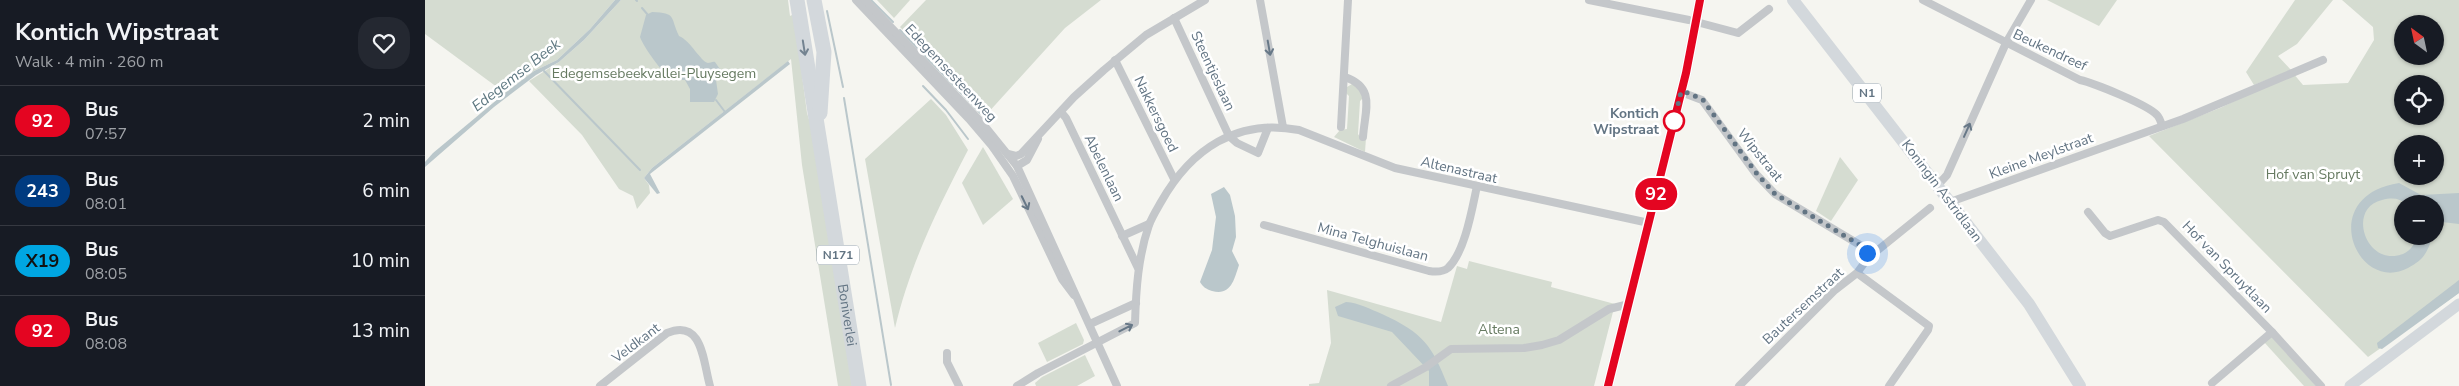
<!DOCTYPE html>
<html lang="en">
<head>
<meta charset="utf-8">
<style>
	:root { --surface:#171b24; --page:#242831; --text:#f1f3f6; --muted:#9ea1a6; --line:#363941 }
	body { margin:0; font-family:"Nunito Sans",sans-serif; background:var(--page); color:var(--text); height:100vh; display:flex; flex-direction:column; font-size:19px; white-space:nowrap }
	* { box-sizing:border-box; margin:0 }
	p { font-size:16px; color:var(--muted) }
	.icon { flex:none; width:28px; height:28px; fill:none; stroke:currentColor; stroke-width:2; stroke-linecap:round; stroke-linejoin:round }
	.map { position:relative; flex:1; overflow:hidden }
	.panel { display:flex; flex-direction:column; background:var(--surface); width:425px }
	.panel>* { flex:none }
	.badge { padding:0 10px; border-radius:16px; font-size:18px; line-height:32px }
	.needle { width:32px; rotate:327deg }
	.controls { position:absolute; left:1969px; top:15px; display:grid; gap:10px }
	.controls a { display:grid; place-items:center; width:50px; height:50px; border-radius:50%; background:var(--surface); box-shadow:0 1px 4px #0004; font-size:25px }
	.you { position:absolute; width:25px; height:25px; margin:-12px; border:4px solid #fff; border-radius:50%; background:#1a73e8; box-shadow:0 0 0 8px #1a73e833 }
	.map>.badge { position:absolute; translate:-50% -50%; box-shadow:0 0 0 2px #fff }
	.round { display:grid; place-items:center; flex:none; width:52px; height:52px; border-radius:20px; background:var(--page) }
	.summary { display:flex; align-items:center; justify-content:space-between; height:85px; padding:0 15px }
	h1 { font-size:24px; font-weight:700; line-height:38px }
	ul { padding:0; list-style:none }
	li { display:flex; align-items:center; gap:15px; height:70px; padding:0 15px; border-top:1px solid var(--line) }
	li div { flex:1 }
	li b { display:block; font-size:19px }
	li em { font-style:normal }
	li .badge { min-width:55px; font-weight:700; text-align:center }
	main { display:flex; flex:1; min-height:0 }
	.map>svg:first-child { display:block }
</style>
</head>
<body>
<main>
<section class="panel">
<div class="summary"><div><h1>Kontich Wipstraat</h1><p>Walk · 4 min · 260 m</p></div><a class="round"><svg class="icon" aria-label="heart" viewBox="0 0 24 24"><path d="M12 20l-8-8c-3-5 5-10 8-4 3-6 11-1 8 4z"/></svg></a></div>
<ul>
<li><span class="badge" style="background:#e40521;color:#fff">92</span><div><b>Bus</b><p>07:57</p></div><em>2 min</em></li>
<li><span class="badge" style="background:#003b80;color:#fff">243</span><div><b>Bus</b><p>08:01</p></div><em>6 min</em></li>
<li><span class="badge" style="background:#00a6e2;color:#111">X19</span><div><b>Bus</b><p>08:05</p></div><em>10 min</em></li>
<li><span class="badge" style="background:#e40521;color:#fff">92</span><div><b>Bus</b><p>08:08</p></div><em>13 min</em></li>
</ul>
</section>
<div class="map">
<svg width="2034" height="386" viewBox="0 0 2034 386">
	<rect width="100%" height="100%" fill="#f5f5f0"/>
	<g fill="#d5dcd1" fill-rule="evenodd">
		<path d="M0,0H190L165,29L132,60L109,71L80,93L0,34Z"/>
		<path d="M196,0H363L365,16L369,14L382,113L386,126L427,386H413L377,165L366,59L227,168L219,178L224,185L225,193L212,209L208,196L194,189L157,135L104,81L134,62L159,40Z"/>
		<path d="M452,0H485L469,18Z"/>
		<path d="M501,0H676L640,28L561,115L475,27Z"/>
		<path d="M1622,0H1692L1674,26Z"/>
		<path d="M1870,0H1908L1872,44L1853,56L1866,70L1829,85L1821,72Z"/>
		<path d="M1917,0H2034V293L1943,357L1724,136L1795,108L1868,73L1878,85L1923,83L1949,40L1948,27ZM1978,24H2010V56H1978ZM1978,84H2010V116H1978ZM1978,144H2010V176H1978ZM1978,204H2010V236H1978Z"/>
		<path d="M927,84L936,90L938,98L935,101L933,134L935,137L941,138L940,152L909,137L915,130L922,129L924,96L921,93L922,87Z"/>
		<path d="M506,99L521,115L543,150C512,210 486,262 470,328L440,159Z"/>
		<path d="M558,147L588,199L558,225L537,183Z"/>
		<path d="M1415,157L1433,180L1406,221L1391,211Z"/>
		<path d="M1044,261L1127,282L1126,287L1190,304L1169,386H884V384L894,383L906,343L902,290L1016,322L1032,266L1042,269Z"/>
		<path d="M651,323L659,340L658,344L622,362L613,343Z"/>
		<path d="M1846,336L1891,386H1879L1839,342Z"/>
		<path d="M660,355L670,376L652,386H611L610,383L617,377Z"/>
	</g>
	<g fill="#bac7cb">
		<path d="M190,0H196L159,40L134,62L111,75L69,107L0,167V162L8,153L80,93L109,71L132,60L165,29Z"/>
		<path d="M227,12C252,13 245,17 254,36C265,40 276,62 283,63C285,63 288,61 290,62L297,72L291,80L293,94L289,102H265V89L260,80C256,80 251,80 247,79C239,76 218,46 215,37L221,15Z"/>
		<path d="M363,61L365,64L225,174L235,193L232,194L219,178L227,168Z"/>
		<path d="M1974,183L1996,195L2034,193V224L2017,222L2010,227V204C2003,204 1989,207 1983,204C1974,199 1969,197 1957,200C1921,208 1941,268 1978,254C1986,250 1990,244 1992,236H2007C2003,253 1998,260 1983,268C1932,295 1890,196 1974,183Z"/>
		<path d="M799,187L805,195L810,216L811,237L807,251L814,265C809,280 806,296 787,291C781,289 778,287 775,282L787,250L791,217L786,194Z"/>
		<path d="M2034,280V293L1957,349L1953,348L1952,343Z"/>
		<path d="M921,302C934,303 945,309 957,314C998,333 1007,345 1023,386H1004V371L967,332L913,316L910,307Z"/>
	</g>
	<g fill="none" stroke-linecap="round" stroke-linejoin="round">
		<g stroke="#bac7cb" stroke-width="2">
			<path d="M211,0L212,1"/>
			<path d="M446,0L468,22"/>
			<path d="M217,8L223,15"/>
			<path d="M402,11L418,87"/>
			<path d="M475,30L560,118"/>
			<path d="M119,71L215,170"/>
			<path d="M498,86L521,110L543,139"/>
			<path d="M419,98L466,385"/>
			<path d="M291,100L300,112"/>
		</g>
		<g stroke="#c4c7ca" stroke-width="8">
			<path d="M431,0L544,119L567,146L588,176L637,279L649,295"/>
			<path d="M440,0L558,124L592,166L692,386"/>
			<path d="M835,0L858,127"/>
			<path d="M1164,0L1264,20L1313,33L1344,9"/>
			<path d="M1498,0L1655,80C1669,83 1723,105 1732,115C1735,118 1736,122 1737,126"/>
			<path d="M749,18L804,136L812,143L833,153L843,128"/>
			<path d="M690,60L749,179"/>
			<path d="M920,77C951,88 940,109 938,137"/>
			<path d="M1256,92L1277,100L1331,174L1350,194L1435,245L1443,258"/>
			<path d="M636,112L641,118L713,268"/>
			<path d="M916,127L923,0"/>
			<path d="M583,154L591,156L596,154L649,97L679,70L721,35L780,0"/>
			<path d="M592,166L602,160L613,139"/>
			<path d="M1512,186L1522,175L1581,43L1606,0"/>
			<path d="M1525,202L1758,119L1898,60"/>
			<path d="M1663,212L1680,233L1685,236L1733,220L1739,222L1847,332L1896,386"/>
			<path d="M839,225L1004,271C1010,272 1018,272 1023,268C1040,252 1047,209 1052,186"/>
			<path d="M697,236L724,224"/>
			<path d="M1432,273L1504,326L1503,330L1464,386"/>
			<path d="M665,324L711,303"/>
			<path d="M522,353V362L534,386"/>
			<path d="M1787,383L1847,332"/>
			<path d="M175,386L242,333C278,318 278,362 285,386"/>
			<path d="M592,386L613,373L710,323C711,290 713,257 724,225C727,217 732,209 736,202C766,149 812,118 874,130L970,168L1224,223"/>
			<path d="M966,386L1001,367L1026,349L1099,348L1117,345L1134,340L1184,309L1204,304"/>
			<path d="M1314,386L1410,290L1432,273L1443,258L1505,208"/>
		</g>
		<g stroke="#d3d8dc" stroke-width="11">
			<path d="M1183,386L1261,73L1275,0"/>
			<path d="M1925,386L2034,304"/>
		</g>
		<path stroke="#d3d8dc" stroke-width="12" d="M1368,0L1604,304L1655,386"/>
		<g stroke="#d3d8dc" stroke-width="15">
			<path id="s1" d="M372,0L434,386"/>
			<path d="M389,0L399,52L395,113"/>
		</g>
	</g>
	<defs><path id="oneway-shaft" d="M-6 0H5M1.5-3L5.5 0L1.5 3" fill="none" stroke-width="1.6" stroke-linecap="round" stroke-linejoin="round" transform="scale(1.25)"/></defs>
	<use stroke="#738390" href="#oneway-shaft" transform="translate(379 48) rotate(81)"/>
	<g stroke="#677887">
		<use href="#oneway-shaft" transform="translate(844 48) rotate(80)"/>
		<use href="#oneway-shaft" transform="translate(1542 130) rotate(-66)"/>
		<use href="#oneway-shaft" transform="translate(600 203) rotate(64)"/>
		<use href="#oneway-shaft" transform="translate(701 328) rotate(-27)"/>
	</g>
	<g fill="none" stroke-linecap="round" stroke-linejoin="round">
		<defs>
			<path id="line" d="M1183,386L1261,73L1275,0"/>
		</defs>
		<use href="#line" stroke="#fff" stroke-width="11"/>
		<use href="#line" stroke="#e40521" stroke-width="8"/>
		<path stroke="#627483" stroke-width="5" stroke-dasharray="0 9" d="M1249,121L1256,92L1264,93L1278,100L1332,174L1350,194L1435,245L1442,253"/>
	</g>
	<circle fill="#fff" stroke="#e40521" stroke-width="2.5" cx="1249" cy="121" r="10"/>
	<g text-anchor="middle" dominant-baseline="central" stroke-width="5" stroke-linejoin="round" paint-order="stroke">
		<g fill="#fff" stroke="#919ea8" stroke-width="1">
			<rect x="1428" y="83.5" width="28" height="19" rx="4"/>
			<rect x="392" y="245.5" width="42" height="19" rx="4"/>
		</g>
		<g font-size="12" font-weight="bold" fill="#627483">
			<text x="1442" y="93">N1</text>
			<text x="413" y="255">N171</text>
		</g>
		<g font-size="14" fill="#627483" stroke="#fff">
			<text transform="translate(1625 50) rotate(25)">Beukendreef</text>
			<text transform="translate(788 71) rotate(65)">Steentjeslaan</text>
			<text transform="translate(526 73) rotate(47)">Edegemsesteenweg</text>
			<text transform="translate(731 114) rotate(64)">Nakkersgoed</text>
			<text transform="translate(1335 155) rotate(51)">Wipstraat</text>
			<text transform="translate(1616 156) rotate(-20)">Kleine Meylstraat</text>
			<text transform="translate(679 168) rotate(64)">Abelenlaan</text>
			<text transform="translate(1034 170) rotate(13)">Altenastraat</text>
			<text transform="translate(1517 191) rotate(53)">Koningin Astridlaan</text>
			<text transform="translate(948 242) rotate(15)">Mina Telghuislaan</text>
			<text transform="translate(1802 267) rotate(46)">Hof van Spruytlaan</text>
			<text transform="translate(1378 306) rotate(-43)">Bautersemstraat</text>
			<text stroke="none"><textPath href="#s1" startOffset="319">Boniverlei</textPath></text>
			<text transform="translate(211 343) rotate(-37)">Veldkant</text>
		</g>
		<g font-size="14" fill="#667a61" stroke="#fff">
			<text x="229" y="73">Edegemsebeekvallei-Pluysegem</text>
			<text x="1888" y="174">Hof van Spruyt</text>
			<text x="1074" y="329">Altena</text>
		</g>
		<g font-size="14" font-weight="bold" fill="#627483" stroke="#fff" text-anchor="end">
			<text x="1234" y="113">Kontich<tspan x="1234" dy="16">Wipstraat</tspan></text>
		</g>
		<g font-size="15" font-style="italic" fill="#5d7780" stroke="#fff">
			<text transform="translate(91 75) rotate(-38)">Edegemse Beek</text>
		</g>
	</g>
</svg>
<div class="controls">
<a><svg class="needle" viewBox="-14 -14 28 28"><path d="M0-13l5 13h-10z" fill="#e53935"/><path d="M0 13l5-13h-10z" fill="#9ea1a6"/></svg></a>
<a><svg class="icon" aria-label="locate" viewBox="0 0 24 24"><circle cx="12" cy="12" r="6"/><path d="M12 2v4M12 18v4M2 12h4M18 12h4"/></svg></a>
<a>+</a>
<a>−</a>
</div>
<div class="you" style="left:1442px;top:253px"></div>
<b class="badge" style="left:1231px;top:194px;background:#e40521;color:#fff">92</b>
</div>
</main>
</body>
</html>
